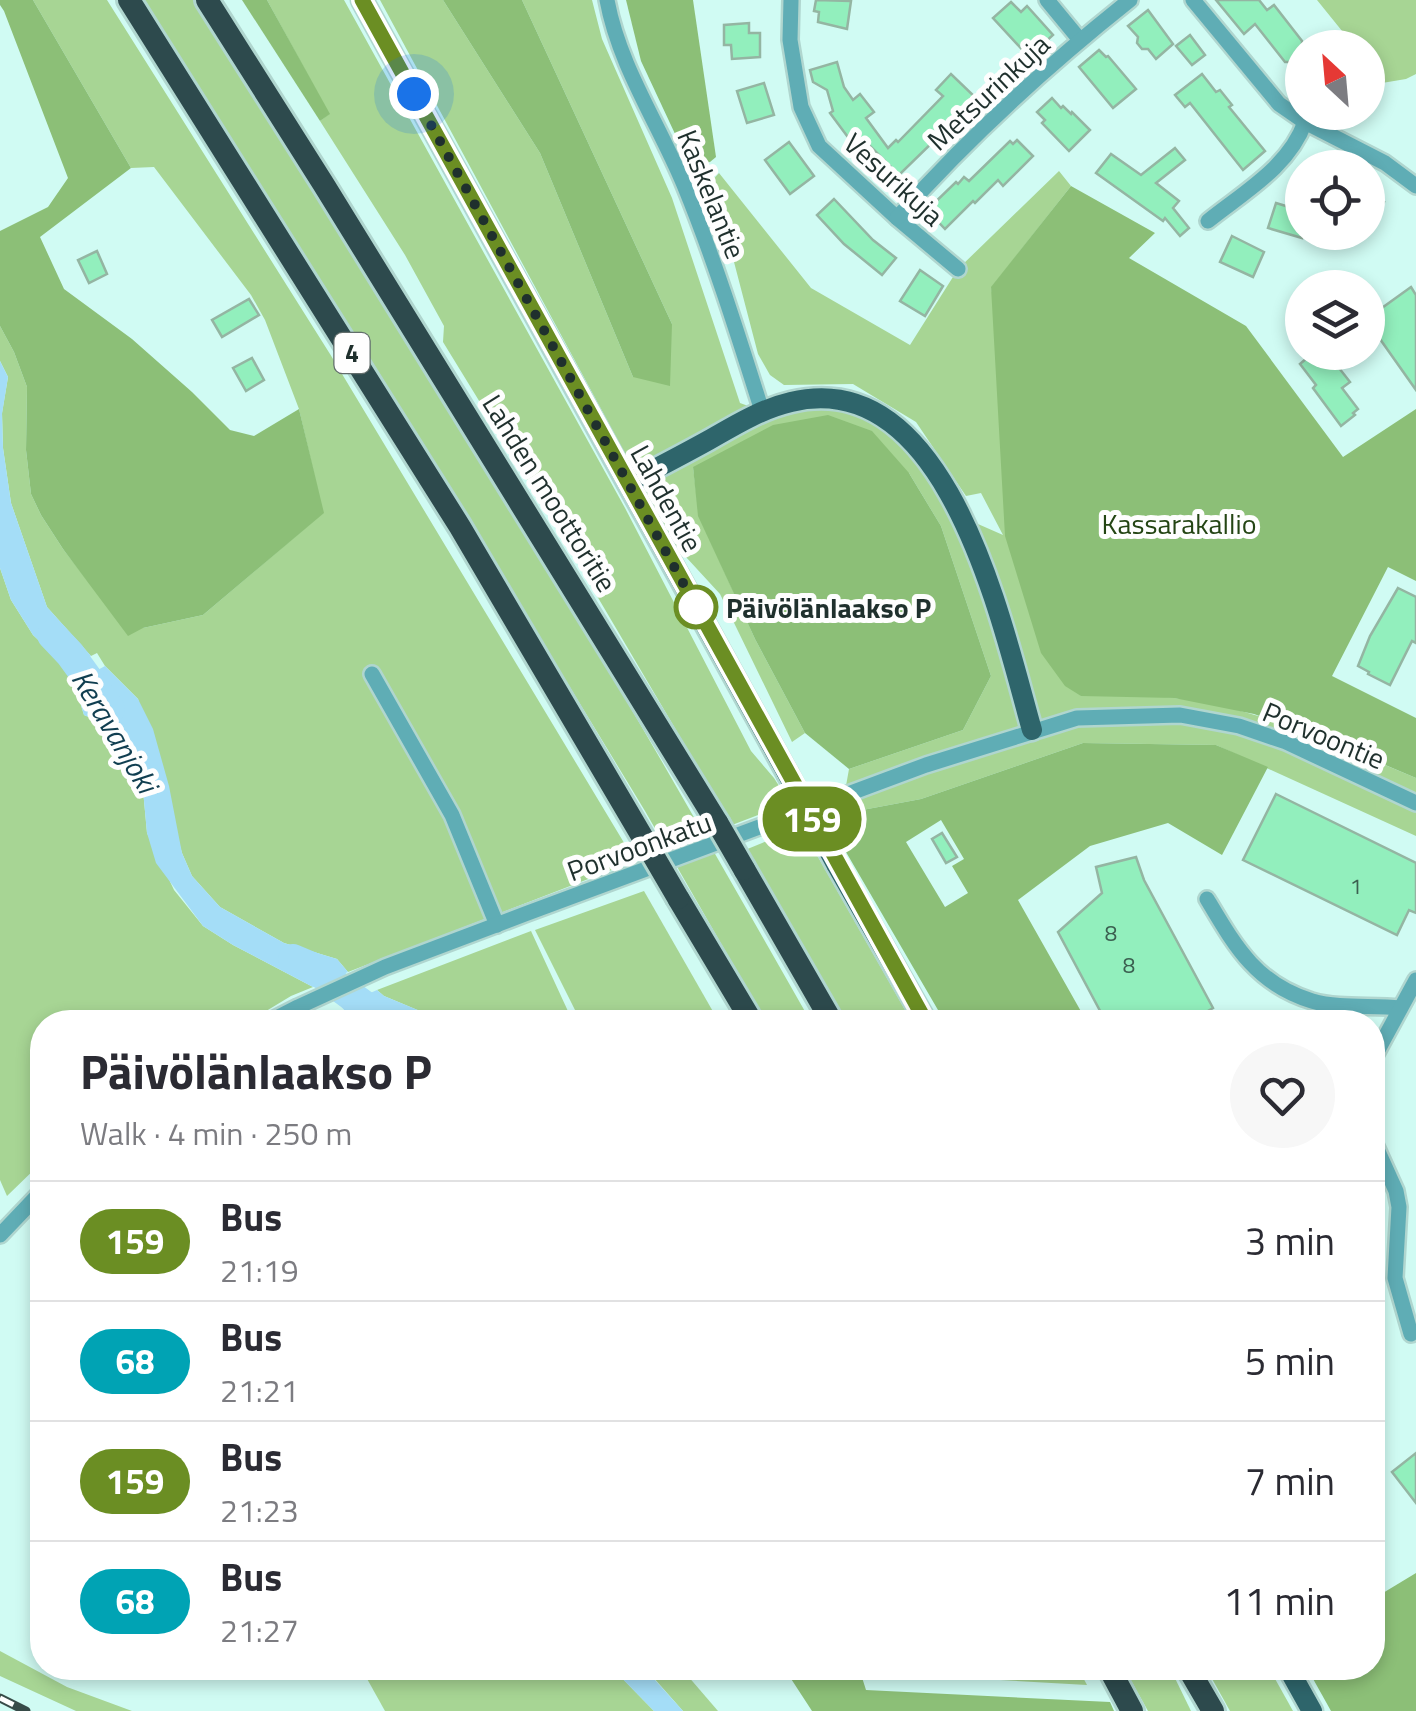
<!DOCTYPE html>
<html lang="en">
<head>
<meta charset="utf-8">
<style>
	:root { --surface:#fff; --page:#f7f7f7; --text:#2b2b33; --muted:#7c7c81; --line:#e1e1e2 }
	body { margin:0; font-family:"Titillium Web",sans-serif; background:var(--page); color:var(--text); height:100vh; display:flex; flex-direction:column; font-size:38px; white-space:nowrap }
	* { box-sizing:border-box; margin:0 }
	p { font-size:32px; color:var(--muted) }
	.icon { flex:none; width:55px; height:55px; fill:none; stroke:currentColor; stroke-width:2; stroke-linecap:round; stroke-linejoin:round }
	.map { position:relative; flex:1; overflow:hidden }
	.drawer { position:absolute; left:30px; top:1010px; width:1355px; height:670px; display:flex; flex-direction:column; background:var(--surface); border-radius:40px; box-shadow:0 5px 15px #0003 }
	.drawer>* { flex:none }
	.badge { padding:0 20px; border-radius:32px; font-size:35px; line-height:65px }
	.needle { width:65px; rotate:334deg }
	.controls { position:absolute; left:1285px; top:30px; display:grid; gap:20px }
	.controls a { display:grid; place-items:center; width:100px; height:100px; border-radius:50%; background:var(--surface); box-shadow:0 5px 15px #0003; font-size:50px }
	.you { position:absolute; width:50px; height:50px; margin:-25px; border:8px solid #fff; border-radius:50%; background:#1a73e8; box-shadow:0 0 0 15px #1a73e833 }
	.map>.badge { position:absolute; translate:-50% -50%; box-shadow:0 0 0 5px #fff }
	.round { display:grid; place-items:center; flex:none; width:105px; height:105px; border-radius:52px; background:var(--page) }
	.head { display:flex; align-items:center; justify-content:space-between; height:170px; padding:0 50px }
	h1 { font-size:48px; font-weight:700; line-height:75px }
	ul { padding:0; list-style:none }
	li { display:flex; align-items:center; gap:30px; height:120px; padding:0 50px; border-top:2px solid var(--line) }
	li div { flex:1 }
	li b { display:block; font-size:38px }
	li em { font-style:normal }
	li .badge { min-width:110px; font-weight:700; text-align:center }
	.map>svg:first-child { display:block }
</style>
</head>
<body>
<div class="map">
<svg width="1416" height="1711" viewBox="0 0 1416 1711">
	<rect width="100%" height="100%" fill="#d0fbf3"/>
	<g fill="#a7d594">
		<path d="M33,0H107L330,354L635,861L348,972L337,959L284,943L220,907L192,876L182,853L138,699L105,666L97,653L91,656L47,607L11,503L3,448L2,413L8,377L0,361V326L14,352L27,387L26,450L31,494L41,515L63,549L87,580L143,628L203,615L323,513L299,409L265,320L251,295L154,167L131,168Z"/>
		<path d="M144,0H193C319,198 444,396 565,597C649,737 730,880 811,1022H766L645,811L386,384Z"/>
		<path d="M267,0H344L625,508L751,751L774,778L790,803L732,825L554,523L443,342L444,326L405,255L320,121L329,114Z"/>
		<path d="M380,0H443L540,153L633,377L672,324L522,0H592L602,39L672,198L740,403L762,411L793,401L887,419L962,517L1003,535L981,493L966,496L916,422L853,384L784,385L770,375L758,354L734,262L704,189L719,173L811,288L910,345L958,269L1059,171L1071,186L991,288L1081,696C1111,696 1144,694 1174,698C1259,707 1338,746 1416,778V836L1216,745L1083,743L921,799L841,814L849,769L963,730L991,676L941,526L909,473L693,467L699,516L755,639L805,733L792,742L720,594L674,544Z"/>
		<path d="M1317,0H1416V74L1406,79L1382,83L1368,64V48L1355,47Z"/>
		<path d="M0,568L11,600L33,635L68,668L65,671L74,683L84,715L116,729L133,762L143,790L147,833L174,890L203,926L233,945L313,987L291,996L248,1022H42V1162L7,1196L0,1180Z"/>
		<path d="M801,827L912,1022H842L745,850Z"/>
		<path d="M644,891L719,1022H581L535,930Z"/>
		<path d="M531,931L573,1022H423L420,1011L384,996L377,990Z"/>
		<path d="M0,1651L67,1687L132,1711H76L0,1676Z"/>
		<path d="M361,1668H612L654,1711H385Z"/>
		<path d="M645,1668H681L718,1711H683Z"/>
		<path d="M875,1668H1078L1087,1685L877,1673Z"/>
		<path d="M1124,1668H1170L1191,1711H1148Z"/>
		<path d="M1206,1668H1269L1293,1711H1230Z"/>
	</g>
	<g fill="#8cbf77" fill-rule="evenodd">
		<path d="M0,0H33L131,168L40,237L64,289L132,339L192,392L230,430L254,436L299,409L324,513L203,615L143,628L128,636L63,549L41,515L31,494L26,450L27,387L14,352L0,326V231L48,207L68,178L4,11L0,5Z"/>
		<path d="M242,0H267L330,114L320,121Z"/>
		<path d="M443,0H522L672,324L670,386L633,377L540,153Z"/>
		<path d="M626,0H693L716,157L710,162L690,166L641,61Z"/>
		<path d="M1071,186L1155,233L1129,258L1246,326L1343,457L1416,409V581L1388,567L1332,676L1416,718V778L1331,742L1254,714L1174,698L1081,696L1065,686L1041,653L1005,536L991,287Z"/>
		<path d="M828,415L872,431L909,473L941,526L991,676L963,730L849,769L805,733L755,639L698,516L693,467L773,425Z"/>
		<path d="M1083,743L1216,745L1268,767L1222,855L1168,823L1090,846L1018,900L1087,1022H945L832,828L841,814L921,799ZM941,820L964,859L952,866L968,893L945,907L906,842Z"/>
		<path d="M1416,1573V1711H1331L1307,1668H1372L1373,1599Z"/>
		<path d="M784,1668H859L866,1690L1110,1702L1114,1711H812Z"/>
	</g>
	<g fill="#a4ddf7">
		<path d="M0,361L8,377L2,414L3,448L11,503L47,607L91,656L68,668L33,635L11,600L0,568Z"/>
		<path d="M105,666L138,699L153,729L169,786L182,853L192,876L220,907L284,943L337,959L348,972L313,987L233,945L203,926L156,863L147,833L143,790L133,762L116,729L84,715L74,683Z"/>
		<path d="M377,990L384,996L420,1011L423,1022H354L341,1006Z"/>
		<path d="M612,1668H644L683,1711H654Z"/>
	</g>
	<g fill="none" stroke-linecap="round" stroke-linejoin="round">
		<g stroke="#a4ddf7" stroke-width="30">
			<path d="M52,635L70,654L110,709"/>
			<path d="M293,959L312,967L387,1022"/>
		</g>
	</g>
	<g fill="#92efbd" stroke="#94b5a2" stroke-width="2.5">
		<path d="M816,0L851,1L847,29L818,22L819,12L814,11Z"/>
		<path d="M1216,0H1259L1267,10L1274,5L1302,41V79L1289,62H1285L1255,24L1244,34Z"/>
		<path d="M1011,2L1021,12L1027,6L1053,35L1029,57L993,18Z"/>
		<path d="M1148,10L1173,44L1156,59L1148,49H1142L1137,43L1138,37L1128,26Z"/>
		<path d="M749,23V33H760V57L732,59L731,45H724V25Z"/>
		<path d="M1190,35L1205,55L1192,65L1176,46Z"/>
		<path d="M1099,50L1106,57L1108,56L1136,89L1113,108L1079,67Z"/>
		<path d="M837,62L844,87L853,100L860,94L874,112L866,118L888,148L896,140L898,142L943,96L936,90L951,74L977,99L899,175L865,141L856,148L830,113L833,111L827,90L813,82L810,70Z"/>
		<path d="M1202,74L1216,92L1220,90L1232,105L1229,107L1265,151L1243,170L1190,103L1185,107L1175,95Z"/>
		<path d="M764,83L774,115L747,123L737,91Z"/>
		<path d="M1052,98L1061,108L1063,106L1071,114L1072,112L1090,130L1069,151L1042,123L1045,120L1037,112Z"/>
		<path d="M1017,140L1033,156L1003,186L998,180L975,203L973,201L945,229L927,210L956,182L958,184L964,177L969,181L1010,141L1013,144Z"/>
		<path d="M789,142L814,176L790,194L765,160Z"/>
		<path d="M1175,148L1185,160L1156,183L1179,201L1173,208L1189,228L1180,236L1165,218L1163,221L1096,173L1111,154L1141,175Z"/>
		<path d="M1368,192L1384,202L1368,231Z"/>
		<path d="M834,199L873,240L896,258L882,275L844,244L817,215Z"/>
		<path d="M1276,203L1302,211V238L1268,228Z"/>
		<path d="M1232,236L1264,252L1253,277L1220,262Z"/>
		<path d="M97,251L107,274L89,283L78,260Z"/>
		<path d="M920,270L943,286L925,316L900,301Z"/>
		<path d="M1411,287L1416,295V390L1368,322V318Z"/>
		<path d="M249,299L259,315L222,337L212,320Z"/>
		<path d="M1303,352H1359L1339,368L1350,382L1342,388L1358,409L1353,413L1355,415L1341,426L1313,388L1316,385L1300,364L1307,358Z"/>
		<path d="M252,358L264,380L246,391L233,368Z"/>
		<path d="M1398,588L1416,597V643L1412,641L1390,685L1368,674L1369,672L1358,666L1370,636Z"/>
		<path d="M1276,794L1416,863V913L1409,910L1397,935L1243,860Z"/>
		<path d="M942,833L957,857L946,863L932,839Z"/>
		<path d="M1136,857L1144,880L1213,1008L1189,1022H1106L1058,932L1102,893L1096,867Z"/>
		<path d="M1416,1453V1503L1392,1472Z"/>
	</g>
	<g fill="none" stroke-linecap="round" stroke-linejoin="round">
		<defs>
			<g id="minor">
				<path d="M607,0C619,66 659,124 684,185C714,258 738,335 762,411"/>
				<path d="M791,0L790,40L801,107L819,146L897,218L958,269"/>
				<path d="M1047,0L1080,40"/>
				<path d="M1193,0L1279,104L1305,122L1385,163L1416,186"/>
				<path d="M897,218C967,139 1047,66 1130,0"/>
				<path d="M1208,221C1244,192 1289,167 1305,122"/>
				<path d="M372,674L452,815L497,925"/>
				<path d="M1207,899C1235,946 1256,984 1312,1001C1340,1009 1371,1005 1400,1008"/>
				<path d="M269,1022L298,1007L385,967L525,914L926,765L1077,718L1180,715L1239,726L1286,742L1416,803"/>
				<path d="M1372,1061L1416,980"/>
				<path d="M1372,1138L1396,1191L1399,1207L1395,1278L1411,1334"/>
				<path d="M0,1235L42,1191"/>
			</g>
			<g id="major">
				<path d="M362,0L787,773"/>
				<path d="M628,483C655,469 682,455 709,440C735,425 761,409 791,402C948,364 1002,625 1032,730"/>
				<path d="M836,864L926,1022"/>
				<path d="M1288,1668L1312,1711"/>
			</g>
			<g id="highway">
				<path d="M129,0L460,527L650,850"/>
				<path d="M207,0L324,185L718,824"/>
				<path d="M744,869L832,1022"/>
				<path d="M678,898L752,1022"/>
				<path d="M1109,1668L1132,1711"/>
				<path d="M1188,1668L1213,1711"/>
			</g>
		</defs>
		<use href="#minor" stroke="#b0d6cf" stroke-width="20"/>
		<use href="#major" stroke="#b0d6cf" stroke-width="25"/>
		<use href="#highway" stroke="#b0d6cf" stroke-width="28"/>
		<use href="#minor" stroke="#5fadb5" stroke-width="15"/>
		<use href="#major" stroke="#2e656b" stroke-width="20"/>
		<use href="#highway" stroke="#2d4a4d" stroke-width="22"/>
		<defs>
			<path id="rail" d="M0,1698L26,1711"/>
		</defs>
		<use href="#rail" stroke="#374b48" stroke-width="9"/>
		<use href="#rail" stroke="#fefefe" stroke-width="5" stroke-dasharray="15" stroke-linecap="butt"/>
		<defs>
			<path id="major-bridge" d="M787,773L836,864"/>
			<g id="highway-bridge">
				<path d="M718,824L744,869"/>
				<path d="M650,850L678,898"/>
			</g>
		</defs>
		<use href="#major-bridge" stroke="#b0d6cf" stroke-width="25" stroke-linecap="butt"/>
		<use href="#highway-bridge" stroke="#b0d6cf" stroke-width="28" stroke-linecap="butt"/>
		<use href="#major-bridge" stroke="#2e656b" stroke-width="20"/>
		<use href="#highway-bridge" stroke="#2d4a4d" stroke-width="22"/>
	</g>
	<g fill="none" stroke-linecap="round" stroke-linejoin="round">
		<defs>
			<path id="line" d="M362,0L926,1022"/>
		</defs>
		<use href="#line" stroke="#fff" stroke-width="22"/>
		<use href="#line" stroke="#6b8e23" stroke-width="15"/>
		<path stroke="#1f302d" stroke-width="10" stroke-dasharray="0 18" d="M414,94L699,612L696,607"/>
	</g>
	<circle fill="#fff" stroke="#6b8e23" stroke-width="5" cx="696" cy="607" r="20"/>
	<g text-anchor="middle" dominant-baseline="central" stroke-width="10" stroke-linejoin="round" paint-order="stroke">
		<g font-size="22" fill="#3c6051">
			<text x="1356" y="886">1</text>
			<text x="1111" y="933">8</text>
			<text x="1129" y="965">8</text>
		</g>
		<rect fill="#fefefe" stroke="#626e6c" stroke-width="2.5" x="334.5" y="333" width="35" height="40" rx="8"/>
		<g font-size="25" font-weight="bold" fill="#1f302d">
			<text x="352" y="353">4</text>
		</g>
		<g font-size="28" fill="#1f302d" stroke="#fefefe">
			<text transform="translate(988 92) rotate(-43)">Metsurinkuja</text>
			<text transform="translate(894 179) rotate(42)">Vesurikuja</text>
			<text transform="translate(712 194) rotate(68)">Kaskelantie</text>
			<text transform="translate(550 493) rotate(58)">Lahden moottoritie</text>
			<text transform="translate(667 498) rotate(61)">Lahdentie</text>
			<text transform="translate(1324 735) rotate(23)">Porvoontie</text>
			<text transform="translate(639 846) rotate(-20)">Porvoonkatu</text>
		</g>
		<g font-size="28" fill="#244514" stroke="#fefefe">
			<text x="1179" y="523">Kassarakallio</text>
		</g>
		<g font-size="28" font-weight="bold" fill="#1f302d" stroke="#fefefe" text-anchor="start">
			<text x="726" y="607">Päivölänlaakso P</text>
		</g>
		<g font-size="30" font-style="italic" fill="#103e50" stroke="#fefefe">
			<text transform="translate(115 731) rotate(59)">Keravanjoki</text>
		</g>
	</g>
</svg>
<div class="controls">
<a><svg class="needle" viewBox="-14 -14 28 28"><path d="M0-13l5 13h-10z" fill="#e53935"/><path d="M0 13l5-13h-10z" fill="#7c7c81"/></svg></a>
<a><svg class="icon" aria-label="locate" viewBox="0 0 24 24"><circle cx="12" cy="12" r="6"/><path d="M12 2v4M12 18v4M2 12h4M18 12h4"/></svg></a>
<a><svg class="icon" aria-label="layers" viewBox="0 0 24 24"><path d="M12 4l9 5-9 5-9-5zM3 14l9 5 9-5"/></svg></a>
</div>
<div class="you" style="left:414px;top:94px"></div>
<b class="badge" style="left:812px;top:819px;background:#6b8e23;color:#fff">159</b>
<section class="drawer">
<div class="head"><div><h1>Päivölänlaakso P</h1><p>Walk · 4 min · 250 m</p></div><a class="round"><svg class="icon" aria-label="heart" viewBox="0 0 24 24"><path d="M12 20l-8-8c-3-5 5-10 8-4 3-6 11-1 8 4z"/></svg></a></div>
<ul>
<li><span class="badge" style="background:#6b8e23;color:#fff">159</span><div><b>Bus</b><p>21:19</p></div><em>3 min</em></li>
<li><span class="badge" style="background:#00a3b4;color:#fff">68</span><div><b>Bus</b><p>21:21</p></div><em>5 min</em></li>
<li><span class="badge" style="background:#6b8e23;color:#fff">159</span><div><b>Bus</b><p>21:23</p></div><em>7 min</em></li>
<li><span class="badge" style="background:#00a3b4;color:#fff">68</span><div><b>Bus</b><p>21:27</p></div><em>11 min</em></li>
</ul>
</section>
</div>
</body>
</html>
